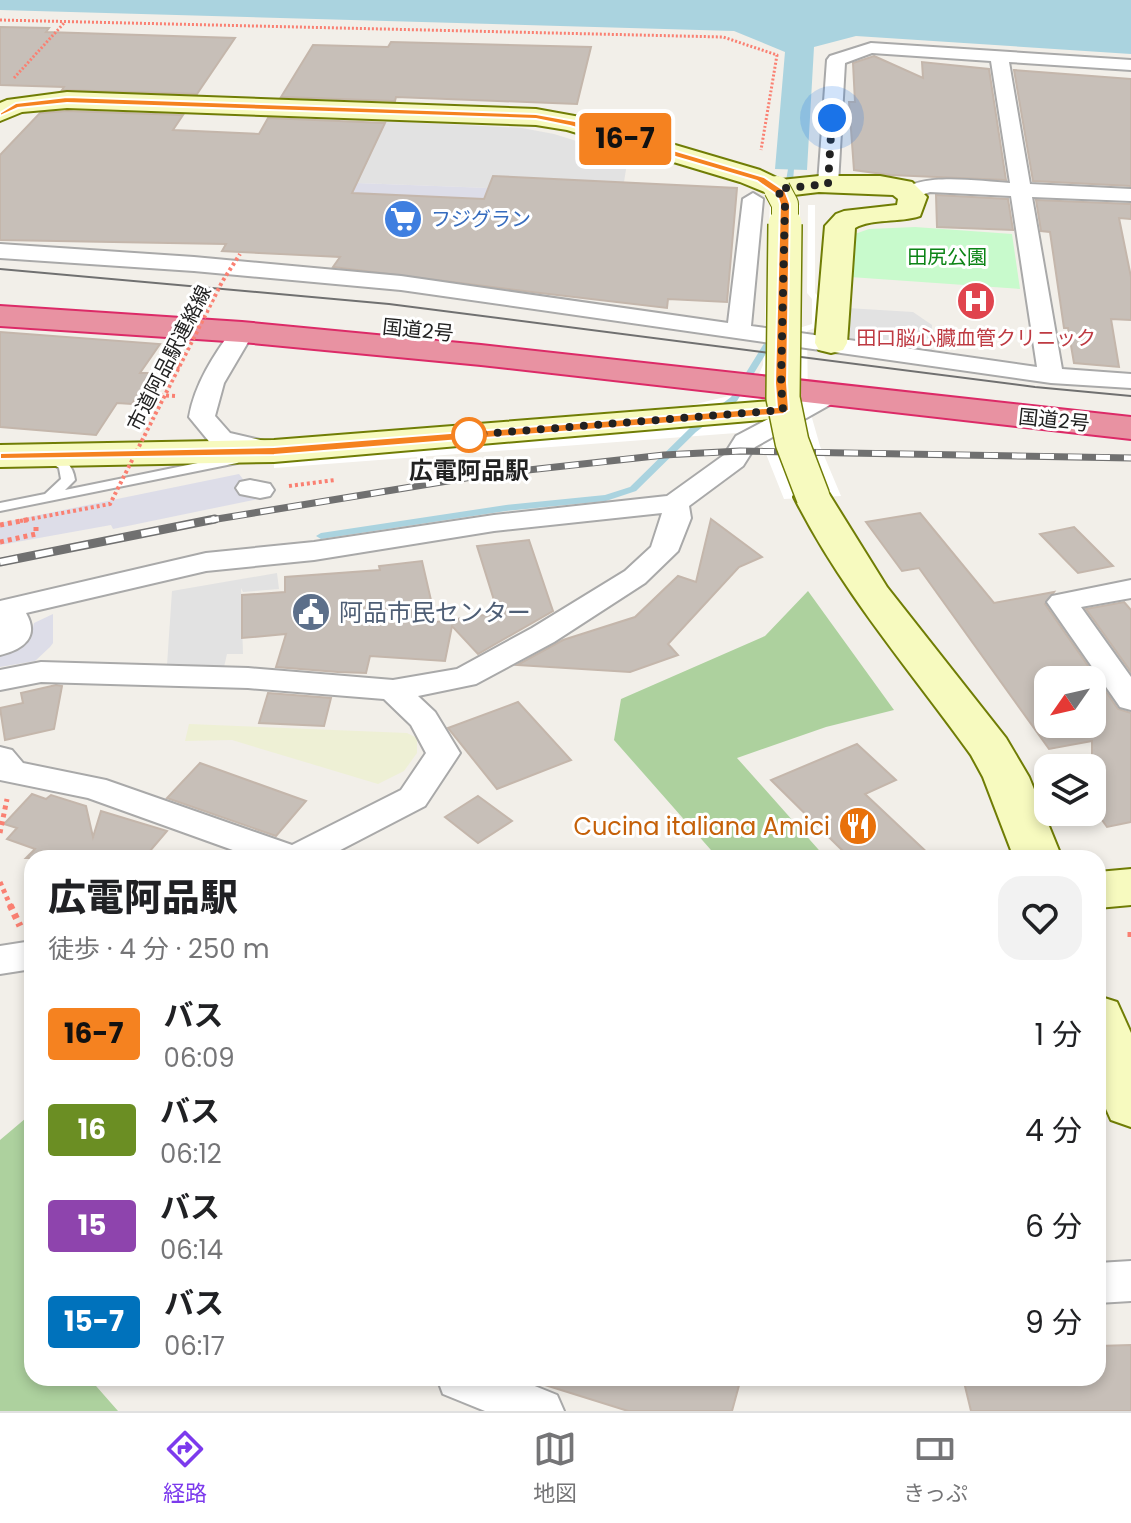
<!DOCTYPE html>
<html lang="ja">
<head>
<meta charset="utf-8">
<style>
	:root { --surface:#fff; --page:#f2f2f2; --text:#202124; --muted:#757577; --line:#e0e0e0; --accent:#7c3aed }
	body { margin:0; font-family:Poppins,"Noto Sans JP",sans-serif; background:var(--page); color:var(--text); height:100vh; display:flex; flex-direction:column; font-size:30px; white-space:nowrap }
	* { box-sizing:border-box; margin:0 }
	p { font-size:26px; color:var(--muted) }
	.icon { flex:none; width:44px; height:44px; fill:none; stroke:currentColor; stroke-width:2; stroke-linecap:round; stroke-linejoin:round }
	.map { position:relative; flex:1; overflow:hidden }
	.side { position:absolute; left:24px; top:850px; width:1082px; height:536px; display:flex; flex-direction:column; background:var(--surface); border-radius:24px; box-shadow:0 4px 12px #0003 }
	.side>* { flex:none }
	.badge { padding:0 16px; border-radius:6px; font-size:28px; line-height:52px }
	.needle { width:52px; rotate:236deg }
	.buttons { position:absolute; left:1034px; top:666px; display:grid; gap:16px }
	.buttons a { display:grid; place-items:center; width:72px; height:72px; border-radius:16px; background:var(--surface); box-shadow:0 4px 12px #0003; font-size:40px }
	.you { position:absolute; width:40px; height:40px; margin:-20px; border:6px solid #fff; border-radius:50%; background:#1a73e8; box-shadow:0 0 0 12px #1a73e833 }
	.map>.badge { position:absolute; translate:-50% -50%; box-shadow:0 0 0 4px #fff }
	.round { display:grid; place-items:center; flex:none; width:84px; height:84px; border-radius:24px; background:var(--page) }
	.summary { display:flex; align-items:center; justify-content:space-between; height:136px; padding:0 24px }
	h1 { font-size:38px; font-weight:800; line-height:60px }
	ul { padding:0; list-style:none }
	li { display:flex; align-items:center; gap:24px; height:96px; padding:0 24px }
	li div { flex:1 }
	li b { display:block; font-size:30px }
	li em { font-style:normal }
	li .badge { min-width:88px; font-weight:700; text-align:center }
	.dock { display:flex; justify-content:space-around; align-items:center; height:112px; border-top:2px solid var(--line); background:var(--surface); font-size:22px; color:var(--muted) }
	.dock a { display:grid; justify-items:center; gap:4px }
	.dock .current { color:var(--accent) }
	.map>svg:first-child { display:block }
</style>
</head>
<body>
<div class="map">
<svg width="1131" height="1411" viewBox="0 0 1131 1411">
	<rect width="100%" height="100%" fill="#f2efe9"/>
	<path fill="#eef0d5" d="M189,724L407,733L417,738V753L404,771L378,784L232,740L185,741Z"/>
	<g fill="#add19e">
		<path d="M808,591L894,710L826,727L737,758L826,858H718L614,740L621,699L765,636Z"/>
		<path d="M32,1113V1378H89L118,1411H0V1140Z"/>
	</g>
	<path fill="#c8facc" d="M915,227L1012,234L1020,289L850,277L852,235L869,229Z"/>
	<g fill="#e2e2e2">
		<path d="M385,121L522,128L554,134L628,157L624,182L494,176L489,188L357,183Z"/>
		<path d="M847,308L913,312L932,325V352L857,342L845,335Z"/>
		<path d="M277,573L279,589L243,592L241,588L243,654H227L224,667L167,665L172,591Z"/>
	</g>
	<g fill="#dddde8">
		<path d="M357,183L489,188L485,199L352,193Z"/>
		<path d="M239,474L258,499L113,529L111,525L0,545V523Z"/>
		<path d="M53,614V643L50,647L35,661L0,667V655L25,643L31,636L34,623Z"/>
	</g>
	<path fill="#aad3df" d="M0,0H1131V54L856,36L814,47L807,170L775,169L785,52L734,31L0,10Z"/>
	<path fill="#fff" d="M770,203L800,205L799,328L812,324V299L807,293L808,205H815V293L820,298V326L807,331L808,404L820,446L841,496L784,499L764,449L759,442L736,433L274,468L273,439L692,405L737,394L756,381L763,365Z"/>
	<g fill="none" stroke-linecap="round" stroke-linejoin="round">
		<g fill="#aad3df" fill-rule="evenodd">
			<path d="M791,167L794,169L792,193L788,195L784,193L788,169Z"/>
			<path d="M768,331H774L775,333L773,342L737,401L696,432L636,491L606,501L506,511L321,539L316,536L321,533L506,505L605,495L630,487L690,428L731,397L765,342Z"/>
		</g>
	</g>
	<g fill="#c7bfb8" stroke="#c4b6ab" stroke-width="2" fill-rule="evenodd">
		<path d="M0,27L49,28L46,32L235,38L197,94L62,90L64,87L0,85Z"/>
		<path d="M391,42L591,47L577,104L396,97L395,101L281,97L313,45L388,47Z"/>
		<path d="M874,56L923,78L922,62L989,69L1006,180L890,175L854,170L849,102H855L853,63Z"/>
		<path d="M1014,70L1131,79V186L1033,181Z"/>
		<path d="M67,111L183,115L173,130L259,134L268,118L385,123L352,193L484,199L493,176L737,188L727,302L668,299L667,308L540,293L333,267L340,257L222,251L226,244L0,240V155L40,113Z"/>
		<path d="M936,195L1008,199L1013,230L937,227Z"/>
		<path d="M1036,200L1131,204V219L1119,218L1131,277V320L1111,319L1119,367L1074,363L1068,328H1064L1050,232L1041,231Z"/>
		<path d="M0,332L160,344L140,373H152L132,404L117,403L96,435L0,427Z"/>
		<path d="M920,513L994,603L1054,592L1045,604L1118,709L1131,713V822L1107,827L1092,806V741L1049,749L919,568L902,571L866,522ZM1048,680H1092V724H1048Z"/>
		<path d="M711,519L762,557L739,567L668,644L678,655L630,672L517,665L563,640L635,617L678,576L696,582Z"/>
		<path d="M1074,527L1113,566L1078,573L1040,534Z"/>
		<path d="M529,540L553,611L478,654L452,626L445,661L370,656L366,673L338,672L276,667L286,634L242,638V595L285,592V577L380,570L379,566L422,561L436,622L498,613L477,546Z"/>
		<path d="M1124,602L1131,610V672L1086,609Z"/>
		<path d="M56,685L62,686L54,729L5,740L0,708L23,703L21,693Z"/>
		<path d="M268,693L331,698L324,726L259,723Z"/>
		<path d="M518,702L571,760L497,789L448,728Z"/>
		<path d="M857,744L896,780L865,794L933,858H850L771,780Z"/>
		<path d="M200,763L306,801L276,836L167,798Z"/>
		<path d="M32,794L46,799L51,795L86,806L93,837L101,811L167,831L144,858H26L35,849L7,839L17,828L4,824Z"/>
		<path d="M478,796L512,821L478,843L445,817Z"/>
		<path d="M1131,1345V1411H971L963,1378H1098V1346Z"/>
		<path d="M546,1378H741L732,1411H628L545,1385Z"/>
	</g>
	<g fill="none" stroke-linecap="round" stroke-linejoin="round">
		<defs>
			<path id="lane" d="M50,453C64,457 73,465 75,480L65,490L237,455L244,459L237,463L0,511V503L45,494L61,479L59,468L43,457Z"/>
			<g id="street">
				<path d="M871,43L1131,60V70L1009,62L1030,184L1131,189V201L1032,197L1062,369L1131,374V388L1051,383L401,290L194,271L0,258V244L194,257L401,276L728,323L743,199L753,193L763,199L751,326L1037,367L1011,196L930,192L910,199L900,193C919,171 982,182 1010,183L991,61L872,53L845,63L838,184L828,190L818,184L827,60L830,56Z"/>
				<path d="M242,325L250,327L254,332L224,383L215,416L230,433L277,444L281,450L277,456L268,458L212,445L189,417C195,383 214,355 234,327Z"/>
				<path d="M833,385L842,388L846,393L842,398L755,447L743,466L689,506L691,518L678,551L645,583L554,642L476,684L418,696L435,712L460,753L425,806L325,858H255L88,798L0,780V747L12,750L23,763L106,780L292,845L401,790L426,753L411,725L384,699L248,688L41,682L0,690V670L41,662L248,668L393,680L457,669L532,628L625,571L651,547L662,513L494,531L314,560L206,571L26,613C40,637 23,650 0,655V601L206,553L314,542L494,515L667,496L724,455L736,436Z"/>
				<path d="M250,480L270,484L274,490L270,496L260,498L240,494L236,488L240,482Z"/>
				<path d="M1131,580V598L1081,607L1131,677V710L1120,707L1047,602L1052,596Z"/>
				<path d="M32,941V969L0,974V946Z"/>
				<path d="M1131,1261V1301L1098,1303V1263Z"/>
				<path d="M437,1378H515L557,1395L564,1411H485L443,1394Z"/>
			</g>
			<g id="secondary">
				<path d="M67,92L536,109L580,117L760,170L781,180L819,176H880L912,182L927,197L920,216C900,223 872,218 855,228L847,343L843,350L831,353L819,350L815,343L825,226L836,214L844,211L897,205L898,199L893,195L819,192L777,197L740,182L567,130L536,125L67,108L22,112L0,121V103L7,100Z"/>
				<path d="M783,400L795,403L800,410L795,417L274,462L0,467V445L274,440Z"/>
				<path d="M813,486L826,489L887,587L1006,738L1029,777L1062,858H1014L983,777L971,755C910,670 841,591 794,497L800,489Z"/>
				<path d="M1131,869V905L1098,908V872Z"/>
				<path d="M1098,996L1117,1002L1131,1033V1127L1111,1120L1098,1091Z"/>
			</g>
			<path id="highway" d="M0,306L242,322L481,345L1131,417V439L481,365L242,342L0,326Z"/>
		</defs>
		<use href="#lane" stroke="#a9a9a9" stroke-width="4"/>
		<use href="#street" stroke="#a9a9a9" stroke-width="4"/>
		<use href="#secondary" stroke="#707d05" stroke-width="4"/>
		<use href="#highway" stroke="#dc2a67" stroke-width="4"/>
		<g stroke="#fa8072" stroke-width="3" stroke-dasharray="2 2" stroke-linecap="butt">
			<path d="M0,20L723,37L777,55L761,150"/>
			<path d="M14,78L65,22"/>
		</g>
		<g stroke="#fa8072" stroke-width="4" stroke-dasharray="3 3" stroke-linecap="butt">
			<path d="M175,396L142,394L158,366L180,367"/>
			<path d="M289,486L335,480"/>
		</g>
		<g stroke="#fa8072" stroke-width="5" stroke-dasharray="4 4" stroke-linecap="butt">
			<path d="M0,542L36,534V523"/>
			<path d="M0,833L7,799"/>
			<path d="M0,882L11,907"/>
		</g>
		<g stroke="#fa8072" stroke-width="7" stroke-dasharray="5 5" stroke-linecap="butt">
			<path d="M10,905L20,926"/>
			<path d="M1131,932V939"/>
		</g>
		<use href="#lane" fill="#fff" fill-rule="evenodd"/>
		<use href="#street" fill="#fff" fill-rule="evenodd"/>
		<use href="#secondary" fill="#f7fabf" fill-rule="evenodd"/>
		<use href="#highway" fill="#e892a2" fill-rule="evenodd"/>
		<path stroke="#707070" stroke-width="2" d="M0,269L389,304L1035,387L1131,396"/>
		<defs>
			<path id="rail-far1" d="M205,521L484,475L664,455L740,451L1131,458"/>
			<path id="rail" d="M0,562L215,519"/>
		</defs>
		<use href="#rail-far1" stroke="#707070" stroke-width="7"/>
		<use href="#rail" stroke="#707070" stroke-width="9"/>
		<use href="#rail-far1" stroke="#fff" stroke-width="5" stroke-dasharray="14" stroke-linecap="butt"/>
		<use href="#rail" stroke="#fff" stroke-width="6" stroke-dasharray="18" stroke-linecap="butt"/>
		<defs>
			<path id="secondary-bridge-far1" d="M777,189L785,204V226"/>
			<path id="secondary-bridge" d="M785,224L783,398L792,442L813,497"/>
		</defs>
		<use href="#secondary-bridge-far1" stroke="#707d05" stroke-width="28" stroke-linecap="butt"/>
		<use href="#secondary-bridge" stroke="#707d05" stroke-width="36" stroke-linecap="butt"/>
		<path stroke="#fa8072" stroke-width="4" stroke-dasharray="3 3" stroke-linecap="butt" d="M20,521L110,504L222,282L240,254"/>
		<path stroke="#fa8072" stroke-width="5" stroke-dasharray="4 4" stroke-linecap="butt" d="M0,525L31,519"/>
		<use href="#secondary-bridge-far1" stroke="#f7fabf" stroke-width="26"/>
		<use href="#secondary-bridge" stroke="#f7fabf" stroke-width="33"/>
	</g>
	<path fill="#f58220" stroke="#fff" stroke-width="2" d="M67,97L536,114L575,121L764,177L785,191L790,204L787,383L789,410L783,414L274,455L0,459V453L274,447L777,407L775,383L780,204L777,195L757,181L570,126L536,119L67,103L18,108L0,116V113L16,103Z"/>
	<g fill="none" stroke-linecap="round" stroke-linejoin="round">
		<path stroke="#222" stroke-width="8" stroke-dasharray="0 14.4" d="M469,435L783,410L781,383L785,204L777,189L828,184L832,118"/>
	</g>
	<defs>
		<symbol id="supermarket-disc" viewBox="-11 -11 22 22"><circle r="9.5" fill="#3f7fe0" stroke="#fff"/><path d="M-6-5.5h2.5l.6 2H6L4.5 2H-2.5L-4.4-4H-6ZM-1.5 3.2a1.3 1.3 0 1 0 .1 0ZM3 3.2a1.3 1.3 0 1 0 .1 0Z" fill="#fff"/></symbol>
		<symbol id="hospital-disc" viewBox="-11 -11 22 22"><circle r="9.5" fill="#e0444e" stroke="#fff"/><path d="M-5-5h3v3.5h4V-5h3V5h-3V1.5h-4V5h-3Z" fill="#fff"/></symbol>
		<symbol id="civic-disc" viewBox="-11 -11 22 22"><circle r="9.5" fill="#5c6f8a" stroke="#fff"/><path d="M-.6-6.5H3V-4.5H.6V-3L4-1V1h2V6H-6V1h2V-1L-.6-3ZM-1.2 2.5V6h2.4V2.5Z" fill="#fff"/></symbol>
		<symbol id="restaurant-disc" viewBox="-11 -11 22 22"><circle r="9.5" fill="#e8710a" stroke="#fff"/><path d="M-5-6h1v4h1v-4h1v4h1v-4h1v5L-1.5 .5V6h-2V.5L-5-1ZM5-6V6H3V1.5H1.5Q1.5-4 5-6Z" fill="#fff"/></symbol>
	</defs>
	<g fill-rule="evenodd">
		<use href="#supermarket-disc" x="381" y="197" width="44" height="44"/>
		<use href="#hospital-disc" x="954" y="279" width="44" height="44"/>
		<use href="#civic-disc" x="289" y="590" width="44" height="44"/>
		<use href="#restaurant-disc" x="836" y="804" width="44" height="44"/>
	</g>
	<circle fill="#fff" stroke="#f58220" stroke-width="4" cx="469" cy="435" r="16"/>
	<g text-anchor="middle" dominant-baseline="central" stroke-width="6" stroke-linejoin="round" paint-order="stroke">
		<g font-size="20" fill="#366cbe" stroke="#fff" text-anchor="start">
			<text x="431" y="219">フジグラン</text>
		</g>
		<g font-size="20" fill="#0c8416" stroke="#fff">
			<text x="947" y="257">田尻公園</text>
		</g>
		<g font-size="20" fill="#222" stroke="#fff">
			<text transform="translate(418 330) rotate(6)">国道2号</text>
			<text transform="translate(169 358) rotate(-63)">市道阿品駅連絡線</text>
			<text transform="translate(1054 420) rotate(6)">国道2号</text>
		</g>
		<g font-size="20" fill="#be3a42" stroke="#fff">
			<text x="976" y="338">田口脳心臓血管クリニック</text>
		</g>
		<g font-size="24" font-weight="bold" fill="#222" stroke="#fff">
			<text x="469" y="470">広電阿品駅</text>
		</g>
		<g font-size="24" fill="#4e5e75" stroke="#fff" text-anchor="start">
			<text x="339" y="612">阿品市民センター</text>
		</g>
		<g font-size="24" fill="#c56008" stroke="#fff" text-anchor="end">
			<text x="830" y="826">Cucina italiana Amici</text>
		</g>
	</g>
</svg>
<div class="buttons">
<a><svg class="needle" viewBox="-14 -14 28 28"><path d="M0-13l5 13h-10z" fill="#e53935"/><path d="M0 13l5-13h-10z" fill="#757577"/></svg></a>
<a><svg class="icon" aria-label="layers" viewBox="0 0 24 24"><path d="M12 4l9 5-9 5-9-5zM3 14l9 5 9-5"/></svg></a>
</div>
<div class="you" style="left:832px;top:118px"></div>
<b class="badge" style="left:625px;top:139px;background:#f58220;color:#111">16-7</b>
<section class="side">
<div class="summary"><div><h1>広電阿品駅</h1><p>徒歩 · 4 分 · 250 m</p></div><a class="round"><svg class="icon" aria-label="heart" viewBox="0 0 24 24"><path d="M12 20l-8-8c-3-5 5-10 8-4 3-6 11-1 8 4z"/></svg></a></div>
<ul>
<li><span class="badge" style="background:#f58220;color:#111">16-7</span><div><b>バス</b><p>06:09</p></div><em>1 分</em></li>
<li><span class="badge" style="background:#6b8e23;color:#fff">16</span><div><b>バス</b><p>06:12</p></div><em>4 分</em></li>
<li><span class="badge" style="background:#8e44ad;color:#fff">15</span><div><b>バス</b><p>06:14</p></div><em>6 分</em></li>
<li><span class="badge" style="background:#0072bc;color:#fff">15-7</span><div><b>バス</b><p>06:17</p></div><em>9 分</em></li>
</ul>
</section>
</div>
<nav class="dock">
<a class="current"><svg class="icon" aria-label="directions" viewBox="0 0 24 24"><path d="M12 3l9 9-9 9-9-9zM9 14v-3h6M13 9l2 2-2 2"/></svg>経路</a>
<a><svg class="icon" aria-label="map" viewBox="0 0 24 24"><path d="M3 6l6-2 6 2 6-2v14l-6 2-6-2-6 2zM9 4v14M15 6v14"/></svg>地図</a>
<a><svg class="icon" aria-label="tickets" viewBox="0 0 24 24"><path d="M3 7h18v10H3zM15 7v10"/></svg>きっぷ</a>
</nav>
</body>
</html>
